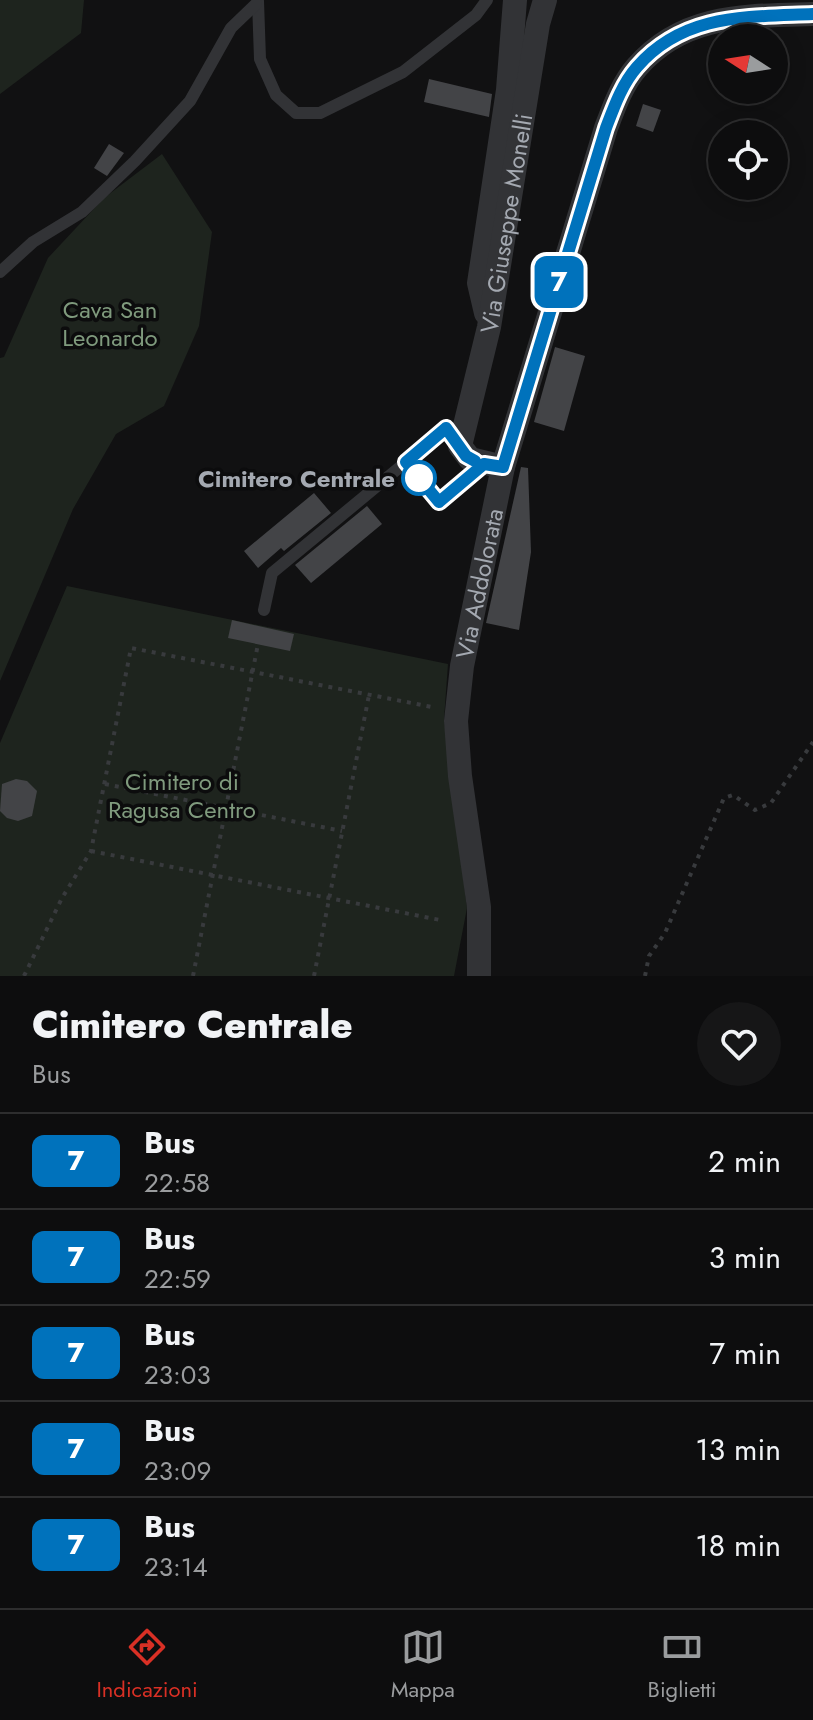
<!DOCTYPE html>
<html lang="it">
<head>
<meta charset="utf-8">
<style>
	:root { --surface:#0d0d0e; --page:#161617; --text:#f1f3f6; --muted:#9a9c9e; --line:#2d2d2e; --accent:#d93025 }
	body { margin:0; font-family:Jost,sans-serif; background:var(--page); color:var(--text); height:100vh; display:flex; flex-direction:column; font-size:30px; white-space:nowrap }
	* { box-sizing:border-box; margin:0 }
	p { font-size:26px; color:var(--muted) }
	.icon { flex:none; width:44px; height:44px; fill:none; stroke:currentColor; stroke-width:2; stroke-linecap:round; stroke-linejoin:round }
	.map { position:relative; height:976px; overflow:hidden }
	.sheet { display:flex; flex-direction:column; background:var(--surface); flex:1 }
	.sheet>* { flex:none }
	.badge { padding:0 16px; border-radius:12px; font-size:28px; line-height:52px }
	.needle { width:52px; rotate:282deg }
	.controls { position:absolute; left:708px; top:24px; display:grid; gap:16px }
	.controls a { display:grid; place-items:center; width:80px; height:80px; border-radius:50%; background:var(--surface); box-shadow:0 4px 20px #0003,0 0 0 2px var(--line); font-size:40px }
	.map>.badge { position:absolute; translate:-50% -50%; box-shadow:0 0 0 4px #fff }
	.round { display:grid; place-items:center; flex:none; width:84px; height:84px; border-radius:42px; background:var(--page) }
	.head { display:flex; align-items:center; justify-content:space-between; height:136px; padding:0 32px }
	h1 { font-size:38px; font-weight:800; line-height:60px }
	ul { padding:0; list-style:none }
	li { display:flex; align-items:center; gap:24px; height:96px; padding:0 32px; border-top:2px solid var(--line) }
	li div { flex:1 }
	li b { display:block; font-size:30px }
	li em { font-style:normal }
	li .badge { min-width:88px; font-weight:700; text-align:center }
	.tabs { display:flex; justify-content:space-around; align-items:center; height:112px; border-top:2px solid var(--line); background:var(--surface); font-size:22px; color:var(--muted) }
	.tabs a { display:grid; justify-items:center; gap:4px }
	.tabs .active { color:var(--accent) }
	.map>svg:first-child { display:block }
</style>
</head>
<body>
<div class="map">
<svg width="813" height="976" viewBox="0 0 813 976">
	<rect width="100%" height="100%" fill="#111112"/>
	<g fill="#1e241e">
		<path d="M0,0H84L81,33L0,94Z"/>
		<path d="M162,154L212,232L199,326L164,406L116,434L73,509L0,681V358L4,357L48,258L104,198Z"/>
		<path d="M67,586L448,664L444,719L467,908L454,976H0V743Z"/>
	</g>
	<g fill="#434447">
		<path d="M429,79L492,94L489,117L424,102Z"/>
		<path d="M643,104L661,110L653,132L636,126Z"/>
		<path d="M109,144L124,153L107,176L94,168Z"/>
		<path d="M555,347L585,356L564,431L534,422Z"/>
		<path d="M521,467L528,468L531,552L519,630L486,623Z"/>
		<path d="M314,493L331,513L284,551L281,548L258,568L244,551Z"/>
		<path d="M367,506L382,524L311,583L295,565Z"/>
		<path d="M232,620L294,634L290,651L228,638Z"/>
		<path d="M16,779L27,781L37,791L32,816L18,821L7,818L0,811L2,784Z"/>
	</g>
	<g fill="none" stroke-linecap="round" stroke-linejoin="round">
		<g stroke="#383a3d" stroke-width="4" stroke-dasharray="4 6" stroke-linecap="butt">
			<path d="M105,784L342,831"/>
			<path d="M91,851L440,920"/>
			<path d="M24,976L62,898L91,851L131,648L432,707"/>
			<path d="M193,976L258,644"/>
			<path d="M314,976L369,695"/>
			<path d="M645,976L649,956L665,933L724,798L733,795L755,810L771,803L813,742"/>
		</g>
		<g stroke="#323336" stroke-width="12">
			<path d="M258,1L260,59L276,95L296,113H320L403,72L476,15L487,0"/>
			<path d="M0,272L33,242L82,212L135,161L190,101L231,28L256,4"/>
			<path d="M459,444L446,428L406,462L439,502L484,464"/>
			<path d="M264,610L272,573L406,462"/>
		</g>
		<g stroke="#323336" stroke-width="24">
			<path d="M486,313L479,283L508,90L515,0"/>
			<path id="s1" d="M503,467L470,459L460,446L489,327L538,24L545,0"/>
			<path id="s2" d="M479,976V907L460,776L456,721L462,666L503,467L606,128C614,107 622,84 637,67C684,13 747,16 813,14"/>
		</g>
	</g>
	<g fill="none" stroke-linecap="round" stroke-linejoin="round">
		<defs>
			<path id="line" d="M475,461L466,456L446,428L406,462L439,502L484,464L503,467L606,128C614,107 622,84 637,67C684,13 748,17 813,14"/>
		</defs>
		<use href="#line" stroke="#fff" stroke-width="18"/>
		<use href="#line" stroke="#0072bc" stroke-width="12"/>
	</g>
	<circle fill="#fff" stroke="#0072bc" stroke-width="4" cx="419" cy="478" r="16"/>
	<g text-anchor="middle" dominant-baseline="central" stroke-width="7" stroke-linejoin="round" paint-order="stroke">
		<g font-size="24" fill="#a4a9b1" stroke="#0c0c0d">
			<text stroke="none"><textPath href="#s1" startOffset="278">Via Giuseppe Monelli</textPath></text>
			<text stroke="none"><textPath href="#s2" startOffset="396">Via Addolorata</textPath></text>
		</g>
		<g font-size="24" fill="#7f9a7d" stroke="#0c0c0d">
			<text x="110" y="309">Cava San<tspan x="110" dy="28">Leonardo</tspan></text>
			<text x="182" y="781">Cimitero di<tspan x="182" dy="28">Ragusa Centro</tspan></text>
		</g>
		<g font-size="24" font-weight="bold" fill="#a4a9b1" stroke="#0c0c0d" text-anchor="end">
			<text x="395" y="478">Cimitero Centrale</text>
		</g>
	</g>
</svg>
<div class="controls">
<a><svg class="needle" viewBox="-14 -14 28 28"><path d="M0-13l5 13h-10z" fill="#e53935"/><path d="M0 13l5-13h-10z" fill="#9a9c9e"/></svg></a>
<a><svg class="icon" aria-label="locate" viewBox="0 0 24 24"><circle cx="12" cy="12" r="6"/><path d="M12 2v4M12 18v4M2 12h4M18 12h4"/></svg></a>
</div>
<b class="badge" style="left:559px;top:282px;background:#0072bc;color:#fff">7</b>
</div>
<section class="sheet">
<div class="head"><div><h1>Cimitero Centrale</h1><p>Bus</p></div><a class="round"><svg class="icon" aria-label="heart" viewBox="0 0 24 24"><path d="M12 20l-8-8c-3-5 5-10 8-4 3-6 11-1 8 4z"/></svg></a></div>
<ul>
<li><span class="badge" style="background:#0072bc;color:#fff">7</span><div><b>Bus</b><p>22:58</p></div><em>2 min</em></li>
<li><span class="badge" style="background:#0072bc;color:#fff">7</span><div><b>Bus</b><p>22:59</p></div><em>3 min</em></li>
<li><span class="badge" style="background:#0072bc;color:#fff">7</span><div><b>Bus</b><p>23:03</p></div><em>7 min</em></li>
<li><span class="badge" style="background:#0072bc;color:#fff">7</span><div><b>Bus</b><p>23:09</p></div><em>13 min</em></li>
<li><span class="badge" style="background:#0072bc;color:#fff">7</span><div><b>Bus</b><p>23:14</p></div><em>18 min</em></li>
</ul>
</section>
<nav class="tabs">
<a class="active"><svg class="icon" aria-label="directions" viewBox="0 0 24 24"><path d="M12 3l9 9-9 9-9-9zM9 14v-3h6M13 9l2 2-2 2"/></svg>Indicazioni</a>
<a><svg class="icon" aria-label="map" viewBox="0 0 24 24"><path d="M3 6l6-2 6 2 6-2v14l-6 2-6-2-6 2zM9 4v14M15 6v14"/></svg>Mappa</a>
<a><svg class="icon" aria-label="tickets" viewBox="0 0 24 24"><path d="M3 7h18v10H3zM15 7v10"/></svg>Biglietti</a>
</nav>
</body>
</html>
